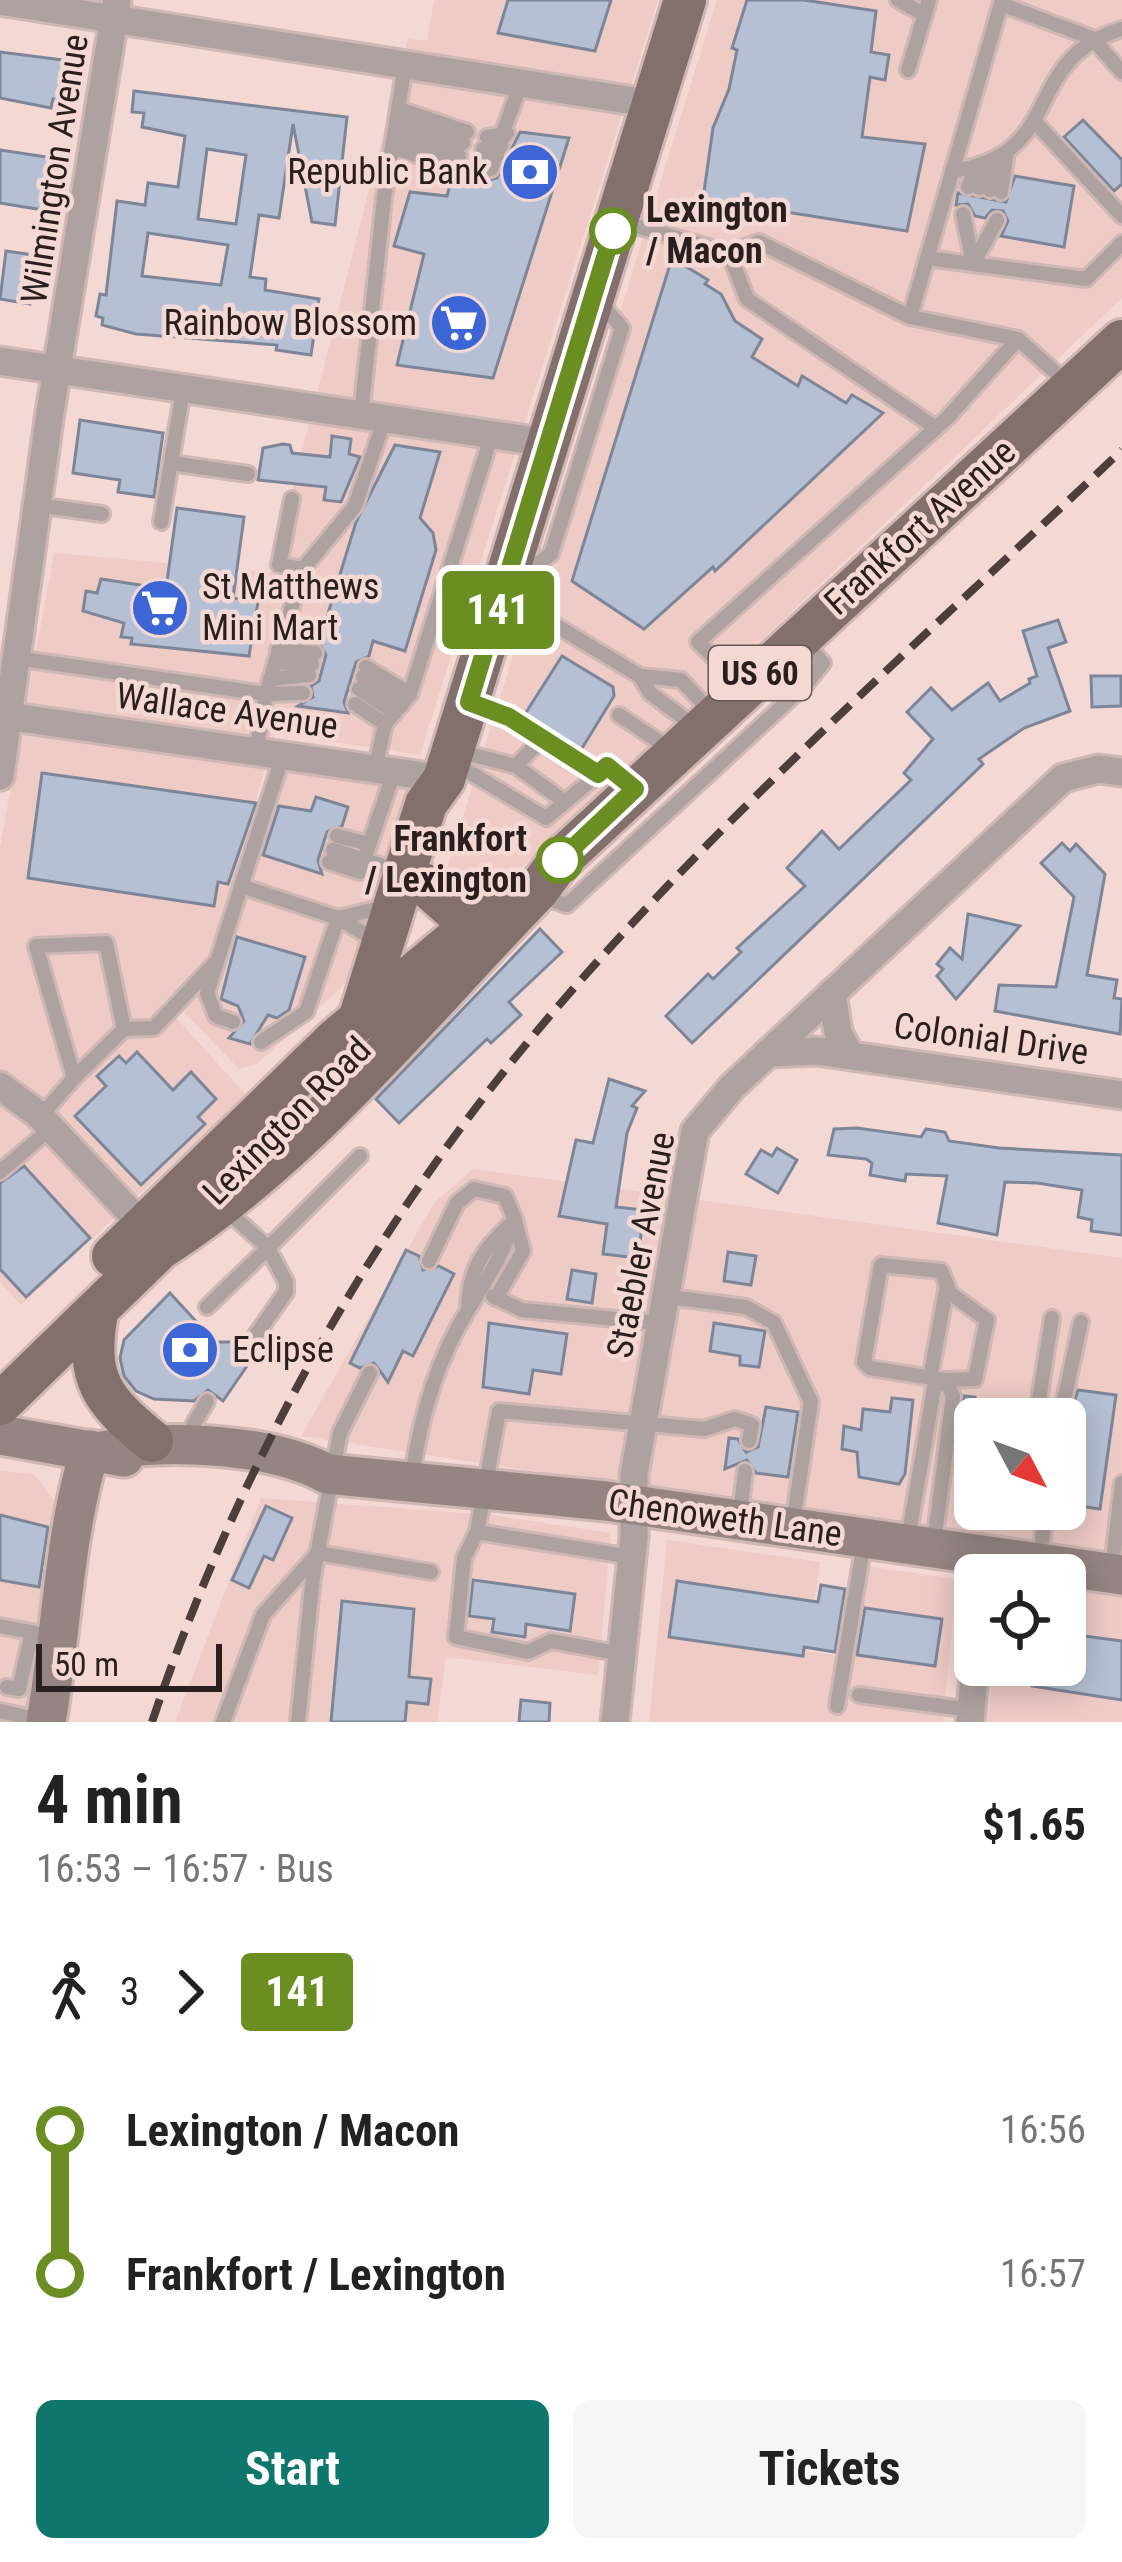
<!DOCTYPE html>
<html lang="en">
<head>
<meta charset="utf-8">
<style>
	:root { --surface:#fff; --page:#f6f6f6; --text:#222; --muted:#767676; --accent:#0f766e }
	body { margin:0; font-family:"Roboto Condensed",sans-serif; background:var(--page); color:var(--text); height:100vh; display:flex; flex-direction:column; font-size:45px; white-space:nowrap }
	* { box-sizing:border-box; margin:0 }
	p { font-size:39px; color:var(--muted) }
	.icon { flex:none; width:66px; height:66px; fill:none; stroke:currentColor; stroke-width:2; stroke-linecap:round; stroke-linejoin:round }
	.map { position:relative; height:1722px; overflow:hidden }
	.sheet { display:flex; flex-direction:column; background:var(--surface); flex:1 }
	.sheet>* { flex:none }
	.badge { padding:0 24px; border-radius:9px; font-size:42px; line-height:78px }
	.needle { width:78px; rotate:131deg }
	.buttons { position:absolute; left:954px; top:1398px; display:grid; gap:24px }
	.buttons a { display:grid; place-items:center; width:132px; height:132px; border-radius:18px; background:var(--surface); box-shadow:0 6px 30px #0003; font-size:60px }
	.scale { position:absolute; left:36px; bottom:30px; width:186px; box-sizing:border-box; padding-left:12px; border:6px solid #291f1e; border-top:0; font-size:33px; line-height:42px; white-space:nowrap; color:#291f1e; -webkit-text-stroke:9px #f4d8d4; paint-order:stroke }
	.map>.badge { position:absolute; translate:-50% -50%; box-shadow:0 0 0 6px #fff }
	.legs { display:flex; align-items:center; gap:18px; height:132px; padding:0 36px; font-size:39px }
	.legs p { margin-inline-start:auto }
	.head { display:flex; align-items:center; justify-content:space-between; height:204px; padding:0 36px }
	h1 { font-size:66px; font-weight:700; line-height:90px }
	.primary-button { display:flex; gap:24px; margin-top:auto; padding:24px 36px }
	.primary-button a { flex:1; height:138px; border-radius:18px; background:var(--accent); color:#fff; font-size:48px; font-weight:700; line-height:138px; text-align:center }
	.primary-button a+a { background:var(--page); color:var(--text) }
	ul { padding:0 36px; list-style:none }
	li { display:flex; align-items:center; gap:42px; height:144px; font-size:45px }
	li i { display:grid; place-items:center; width:18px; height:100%; margin:0 15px; background:currentColor }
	li i::after { content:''; width:30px; height:30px; margin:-15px; border:9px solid; border-radius:50%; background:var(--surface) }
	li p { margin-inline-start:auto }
	li:first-child i { background:linear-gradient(#0000 50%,currentColor 0) }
	li:last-child i { background:linear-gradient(currentColor 50%,#0000 0) }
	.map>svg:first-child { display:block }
</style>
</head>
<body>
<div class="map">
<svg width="1122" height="1722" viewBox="0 0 1122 1722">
	<rect width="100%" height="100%" fill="#f4d8d4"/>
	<g fill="#eecbc5" fill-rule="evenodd">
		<path d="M434,0H658L420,755L275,733L214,949L163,1003L246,1095L21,1305L0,1282V847L54,553L271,572L408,38L427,41Z"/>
		<path d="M717,0H1122V298L514,875L472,905L442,884Z"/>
		<path d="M274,766L408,789L370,927L346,983L257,1064L239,1069L173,1001L217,953Z"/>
		<path d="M473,1169L1122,1258V1560L301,1436L434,1203ZM975,1419H1065V1509H975Z"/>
		<path d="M0,1471L34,1474L56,1503L28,1722H0Z"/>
		<path d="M261,1498L491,1515L611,1533L598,1675L446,1657L437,1722H175Z"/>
		<path d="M667,1540L820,1562L807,1651L850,1658L866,1566L957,1579L943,1722H649Z"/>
		<path d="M1065,1583L1122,1591V1722H987L994,1665H1065Z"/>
	</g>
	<g fill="#b6c0d5" stroke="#7d8699" stroke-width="3" fill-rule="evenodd">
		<path d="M508,0H611L595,51L498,33Z"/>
		<path d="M747,0H804L876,11L871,52L889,55L885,80L870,77L862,137L925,144L907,231L703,199L713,128L729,89L737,50L732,48Z"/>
		<path d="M0,52L63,60L62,65L69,67L62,101L53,99L51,108L0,98Z"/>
		<path d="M134,91L347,117L335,225L312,222L293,124L279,218L259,215L250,277L266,279L265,290L319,299L311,355L276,350L277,345L136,334L102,325L103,318L96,316L100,294L106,295L117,201L145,205L148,183L178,187L185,136L142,127L144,113L132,112ZM207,149L246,155L236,224L198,219ZM148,233L228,245L221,285L142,276Z"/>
		<path d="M1083,120L1122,160V184L1114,191L1064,137Z"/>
		<path d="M520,132L569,138L493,378L397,365L424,254L394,246L410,192L447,196L452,178L464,173L473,184L497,178Z"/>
		<path d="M0,150L53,158L43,210L0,203Z"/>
		<path d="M1015,176L1074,186L1064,247L1001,236L1008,221L1003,211L992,210L985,218L975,216L968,204L956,205L958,193L1006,202Z"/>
		<path d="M6,251L27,254L25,266L36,267L30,304L0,299Z"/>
		<path d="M672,258L708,280L705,284L721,294L735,321L762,339L752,357L798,386L802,376L846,403L852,395L883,413L715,571L713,567L644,629L572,581Z"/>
		<path d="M80,420L163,433L154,497L118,492L120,480L73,473Z"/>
		<path d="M332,436L351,439L349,454L360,457L341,502L324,500L326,487L258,480L263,448L283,444L290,445L292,453L330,457Z"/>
		<path d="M395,445L440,452L420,518L433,533L436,550L405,651L373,641L369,656L356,662L344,702L348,713L298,706L313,697L311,686L319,681L326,655L319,643L356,522Z"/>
		<path d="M177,508L244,517L233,598L258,602L249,656L131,644L132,638L121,637L124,623L83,611L86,591L97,593L101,579L166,589Z"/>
		<path d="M1058,620L1066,642L1048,648L1070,711L1024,728L979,759L983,764L692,1043L666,1016L708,974L713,979L741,952L737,948L805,886L787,868L822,831L839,849L911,780L904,773L933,739L907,712L931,688L952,710L988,683L1000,701L1030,683L1029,679L1037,676L1023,631Z"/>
		<path d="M562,656L613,687L614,696L581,750L525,714Z"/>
		<path d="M1091,676H1121V706L1092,707Z"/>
		<path d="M42,773L256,803L228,884L218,882L214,906L28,878Z"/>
		<path d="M316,797L348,807L342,826L327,832L318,860L322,874L263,855L279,806L311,811Z"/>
		<path d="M1062,843L1070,851L1076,844L1105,874L1087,975L1117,980L1114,998L1122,999L1120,1034L995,1011L999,985L1056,987L1074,897L1041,863Z"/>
		<path d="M968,914L1020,926L956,999L937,976L943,969L937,964L950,948L962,959Z"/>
		<path d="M540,929L562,952L509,1002L521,1015L491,1043L487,1039L399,1123L376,1099Z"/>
		<path d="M237,937L305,957L289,1010L277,1018L268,1015L250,1044L229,1038L244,1021L238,1006L221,999Z"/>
		<path d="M137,1052L173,1090L191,1072L216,1099L198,1117L205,1124L141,1185L75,1116L106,1086L97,1076L119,1056L126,1063Z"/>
		<path d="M609,1079L645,1091L632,1106L637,1108L627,1133L616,1207L644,1210L638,1258L603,1254L607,1224L559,1216L576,1140L593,1143Z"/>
		<path d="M857,1128L921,1137L926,1129L945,1132L949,1141L999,1148L1122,1155V1235L1091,1231L1092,1220L1078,1217L1082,1190L1037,1183L1005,1182L997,1235L938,1223L947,1176L906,1174L905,1181L870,1175L872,1163L866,1159L828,1155L834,1129Z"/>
		<path d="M777,1148L797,1160L778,1193L746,1174L761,1150L772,1156Z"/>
		<path d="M24,1166L90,1238L26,1297L0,1269V1183Z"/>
		<path d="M406,1250L419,1256L423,1270L439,1266L454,1274L413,1356L403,1351L388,1382L374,1363L360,1368L350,1363Z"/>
		<path d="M728,1252L756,1256L751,1285L724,1281Z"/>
		<path d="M572,1270L596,1274L592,1303L567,1299Z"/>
		<path d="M170,1293L215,1342H240L249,1353L258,1350L223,1401L208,1390L194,1401L154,1399L136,1391L124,1376L120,1358L124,1340Z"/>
		<path d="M489,1323L567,1334L561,1374L533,1370L529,1394L483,1387Z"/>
		<path d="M714,1323L765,1331L759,1367L740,1365V1356L710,1351Z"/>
		<path d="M1078,1390L1116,1395L1100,1509L1065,1504V1431Z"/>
		<path d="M964,1396L975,1397V1454L957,1452Z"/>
		<path d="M892,1398L913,1400L905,1474L899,1484L859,1477L857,1452L842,1449L844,1426L861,1430L863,1409L890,1412Z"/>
		<path d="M766,1407L798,1412L788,1477L756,1473L747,1460L725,1469L729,1438L738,1439L746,1452L758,1447Z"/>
		<path d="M266,1506L292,1518L273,1560L264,1556L249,1588L232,1580Z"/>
		<path d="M0,1515L48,1527L39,1587L0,1580Z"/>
		<path d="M473,1580L575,1594L570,1631L526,1624L525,1637L492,1632L494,1619L469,1616Z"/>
		<path d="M677,1581L818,1602L821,1585L845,1589L835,1652L804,1647L803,1656L669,1637Z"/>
		<path d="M342,1601L414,1609L409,1677L431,1679L428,1704L407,1702L405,1722H331Z"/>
		<path d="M865,1608L942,1619L935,1666L857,1655Z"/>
		<path d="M1077,1635L1122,1641V1700L1032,1686L1036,1665H1072Z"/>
		<path d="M521,1700L550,1703L549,1722H519Z"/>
	</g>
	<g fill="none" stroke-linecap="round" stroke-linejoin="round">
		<defs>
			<g id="lane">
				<path d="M898,0L925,15"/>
				<path d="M1002,0L910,317L1018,339L1066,382"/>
				<path d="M1001,4L1092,38L1122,72"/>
				<path d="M908,70L929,0"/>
				<path d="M399,109L467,132"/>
				<path d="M396,122L463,143"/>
				<path d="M1037,124L1122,216"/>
				<path d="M394,135L459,156"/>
				<path d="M487,137L502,135L521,83"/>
				<path d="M392,147L455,167"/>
				<path d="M483,149L494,147L507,133"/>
				<path d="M479,162L493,159L501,145"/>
				<path d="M952,171C1068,155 1019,60 1122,29"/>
				<path d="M475,173L491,169L497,156"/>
				<path d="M968,187L976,168"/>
				<path d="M979,188L987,166"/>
				<path d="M990,190L995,163"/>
				<path d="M1001,192L1007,152"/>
				<path d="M963,214L973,264"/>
				<path d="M622,222L729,253L759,242L910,317"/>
				<path d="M729,253L747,299L936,428"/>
				<path d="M927,258L1086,279L1122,243"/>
				<path d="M973,264L997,220"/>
				<path d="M361,415L384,198L405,65"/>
				<path d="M171,463L248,474"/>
				<path d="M292,499L279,565L303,569"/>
				<path d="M37,505L102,514"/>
				<path d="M161,522L183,390"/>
				<path d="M518,578L551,554L622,328L599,301"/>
				<path d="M507,596L640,676L650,693L694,726"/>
				<path d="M278,650L315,653"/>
				<path d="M16,658L266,694L256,752"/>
				<path d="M275,662L312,664"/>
				<path d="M366,667L410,694"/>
				<path d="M640,676L681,680L711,712"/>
				<path d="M363,677L401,706"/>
				<path d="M270,679L309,675"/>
				<path d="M744,687L698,642L948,417L1018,339"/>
				<path d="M359,689L395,713"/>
				<path d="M303,693L266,694L303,569L355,506L385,418"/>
				<path d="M472,703L509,717L598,774"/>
				<path d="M355,704L385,724"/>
				<path d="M619,715L670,749"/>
				<path d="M458,751L516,766L565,802"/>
				<path d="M454,763L546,818L607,767L631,786"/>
				<path d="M516,766L542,738"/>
				<path d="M375,769L385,724L410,694L492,434"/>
				<path d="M337,836L369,844"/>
				<path d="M333,850L402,872"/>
				<path d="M329,862L360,872L394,772"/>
				<path d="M241,886L338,918L375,940"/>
				<path d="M539,896L567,905L806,684L823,663L805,643"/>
				<path d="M338,918L385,907"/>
				<path d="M233,1022L216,1016L207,993L283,755"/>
				<path d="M124,1029L154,1028L214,964"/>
				<path d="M261,1042L306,1012L338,918"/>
				<path d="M40,1117L74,1078L36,946L106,943L124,1029L74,1078"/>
				<path d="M0,1172L51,1128"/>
				<path d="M881,1265L941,1271L950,1293L987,1320L975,1379L945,1380L870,1368L864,1362Z"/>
				<path d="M493,1296L522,1310L659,1323"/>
				<path d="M663,1296L746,1307L774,1323L811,1402L793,1523"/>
				<path d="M207,1307L268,1248L224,1208"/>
				<path d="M468,1310C468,1268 485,1247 515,1220L523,1251L496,1298"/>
				<path d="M251,1342L286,1292V1282L268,1248L360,1156"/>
				<path d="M930,1378L947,1285"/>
				<path d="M1036,1419L1052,1318"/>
				<path d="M1060,1419L1081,1322"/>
				<path d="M186,1438L207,1401"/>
				<path d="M412,1477C420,1418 436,1361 468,1310C486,1280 503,1255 515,1220L505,1196L474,1189L457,1203L429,1261"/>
				<path d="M740,1514L745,1471"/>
				<path d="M477,1532L464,1558L456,1637L528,1652L551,1641L622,1654"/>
				<path d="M908,1539L934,1388L945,1380L953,1396L934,1542"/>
				<path d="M632,1557L477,1532L499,1411L704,1429L735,1419L752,1425L749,1441"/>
				<path d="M1040,1558L1046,1509"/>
				<path d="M1112,1568L1122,1483"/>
				<path d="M0,1626L36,1633"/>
				<path d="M7,1687L19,1689L32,1632"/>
				<path d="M859,1695L971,1710"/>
				<path d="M837,1706L864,1543"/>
				<path d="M0,1711L41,1720"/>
				<path d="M223,1722L263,1615L318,1553L431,1572"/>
				<path d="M298,1722L313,1577L340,1433L370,1373"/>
			</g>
			<g id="street">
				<path d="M0,1L653,104"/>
				<path d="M0,361L548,443"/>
				<path d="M0,715L444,779"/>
				<path d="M0,776L50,412L117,0"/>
				<path d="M832,993L838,1033L850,1055"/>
				<path d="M768,1053L817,1051L1122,1095"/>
				<path d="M0,1086L38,1114L143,1226"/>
				<path d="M615,1722L634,1537V1474L695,1131L732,1087L1063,778L1098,769L1122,772"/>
				<path d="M970,1722L975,1665"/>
			</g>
			<g id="secondary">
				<path d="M0,1435L124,1457"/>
				<path d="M103,1451C165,1439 271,1443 327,1474L606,1501L1122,1575"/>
				<path d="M46,1722C62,1630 63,1539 90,1450"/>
			</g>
			<g id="primary">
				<path d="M426,885L455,911L491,909"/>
				<path d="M359,1020L426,804L444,779L685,0"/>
				<path d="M164,1246C308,1152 419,1013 538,890L560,860L1122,341"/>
				<path d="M113,1256L335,1040L487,913"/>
				<path d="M97,1312C85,1380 102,1400 152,1441"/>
				<path d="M0,1404L182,1227"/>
			</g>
		</defs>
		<use href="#lane" stroke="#cfb7b3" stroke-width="20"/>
		<use href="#street" stroke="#cfb7b3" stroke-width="33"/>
		<use href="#secondary" stroke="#cfb7b3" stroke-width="45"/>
		<use href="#primary" stroke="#cfb7b3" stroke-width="48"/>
		<use href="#lane" stroke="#aea2a0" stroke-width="14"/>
		<use href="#street" stroke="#aea2a0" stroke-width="27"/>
		<use href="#secondary" stroke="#958481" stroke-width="39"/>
		<use href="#primary" stroke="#836f6c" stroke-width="42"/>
		<path stroke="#4b3e3d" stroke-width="8" stroke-dasharray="24 12" stroke-linecap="butt" d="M152,1722C235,1475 365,1238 532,1037C709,825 922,640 1122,450"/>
	</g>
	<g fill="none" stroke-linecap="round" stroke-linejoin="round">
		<defs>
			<path id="line-1" d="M560,860L635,789L607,766L598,774L509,717L469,702L613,231"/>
		</defs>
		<use href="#line-1" stroke="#fff" stroke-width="27"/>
		<use href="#line-1" stroke="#6b8e23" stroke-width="18"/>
	</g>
	<defs>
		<symbol id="bank-disc" viewBox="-11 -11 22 22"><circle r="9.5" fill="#3c65d6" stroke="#f4d8d4"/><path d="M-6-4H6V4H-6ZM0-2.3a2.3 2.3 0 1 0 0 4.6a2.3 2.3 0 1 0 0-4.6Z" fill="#fff"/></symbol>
		<symbol id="supermarket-disc" viewBox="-11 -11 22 22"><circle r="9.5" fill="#3c65d6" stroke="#f4d8d4"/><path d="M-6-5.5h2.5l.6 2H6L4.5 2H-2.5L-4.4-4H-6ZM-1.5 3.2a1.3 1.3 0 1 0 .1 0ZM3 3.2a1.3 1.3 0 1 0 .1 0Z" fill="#fff"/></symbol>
	</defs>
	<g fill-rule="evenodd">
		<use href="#bank-disc" x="497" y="139" width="66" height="66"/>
		<use href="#supermarket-disc" x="426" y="290" width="66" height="66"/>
		<use href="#supermarket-disc" x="127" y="575" width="66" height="66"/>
		<use href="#bank-disc" x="157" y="1317" width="66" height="66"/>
	</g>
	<g fill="#fff" stroke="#6b8e23" stroke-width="6">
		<circle cx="613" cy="231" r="21"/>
		<circle cx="560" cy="860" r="21"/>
	</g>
	<g text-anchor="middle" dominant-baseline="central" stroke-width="9" stroke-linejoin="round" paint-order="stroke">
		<rect fill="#f4d8d4" stroke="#665655" stroke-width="3" x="709" y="646" width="102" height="54" rx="9"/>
		<g font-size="33" font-weight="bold" fill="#291f1e">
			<text x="760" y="673">US 60</text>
		</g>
		<g font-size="36" fill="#291f1e" stroke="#f4d8d4">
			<text transform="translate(55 169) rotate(-81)">Wilmington Avenue</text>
			<text transform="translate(920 527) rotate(-42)">Frankfort Avenue</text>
			<text transform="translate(227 711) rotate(8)">Wallace Avenue</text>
			<text transform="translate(991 1039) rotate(8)">Colonial Drive</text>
			<text transform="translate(287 1121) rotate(-45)">Lexington Road</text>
			<text transform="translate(641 1245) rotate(-79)">Staebler Avenue</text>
			<text transform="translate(725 1518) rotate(8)">Chenoweth Lane</text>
		</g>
		<g font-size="36" fill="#291f1e" stroke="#f4d8d4" text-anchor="end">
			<text x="488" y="172">Republic Bank</text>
			<text x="417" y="323">Rainbow Blossom</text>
			<text x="202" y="587" text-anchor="start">St Matthews<tspan x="202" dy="41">Mini Mart</tspan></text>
			<text x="232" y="1350" text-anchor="start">Eclipse</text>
		</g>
		<g font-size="36" font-weight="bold" fill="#291f1e" stroke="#f4d8d4" text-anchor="start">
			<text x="646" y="210">Lexington<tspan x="646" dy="41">/ Macon</tspan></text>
			<text x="527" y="839" text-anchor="end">Frankfort<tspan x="527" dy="41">/ Lexington</tspan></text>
		</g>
	</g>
</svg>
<div class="buttons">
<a><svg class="needle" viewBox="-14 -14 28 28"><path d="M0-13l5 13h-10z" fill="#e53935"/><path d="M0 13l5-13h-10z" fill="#767676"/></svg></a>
<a><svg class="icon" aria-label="locate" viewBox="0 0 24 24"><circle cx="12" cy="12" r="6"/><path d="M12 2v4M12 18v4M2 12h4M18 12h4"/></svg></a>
</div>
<div class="scale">50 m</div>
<b class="badge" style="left:498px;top:610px;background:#6b8e23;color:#fff">141</b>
</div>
<section class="sheet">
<div class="head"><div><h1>4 min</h1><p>16:53 – 16:57 · Bus</p></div><b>$1.65</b></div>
<div class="legs"><svg class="icon" aria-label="walk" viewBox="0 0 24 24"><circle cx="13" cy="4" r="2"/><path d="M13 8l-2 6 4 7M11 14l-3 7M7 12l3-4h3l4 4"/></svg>3<svg class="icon" aria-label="forward" viewBox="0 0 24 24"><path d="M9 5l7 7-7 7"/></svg><b class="badge" style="background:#6b8e23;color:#fff">141</b></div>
<ul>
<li><i style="color:#6b8e23"></i><b>Lexington / Macon</b><p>16:56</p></li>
<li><i style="color:#6b8e23"></i><b>Frankfort / Lexington</b><p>16:57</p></li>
</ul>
<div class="primary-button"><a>Start</a><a>Tickets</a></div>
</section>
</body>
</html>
